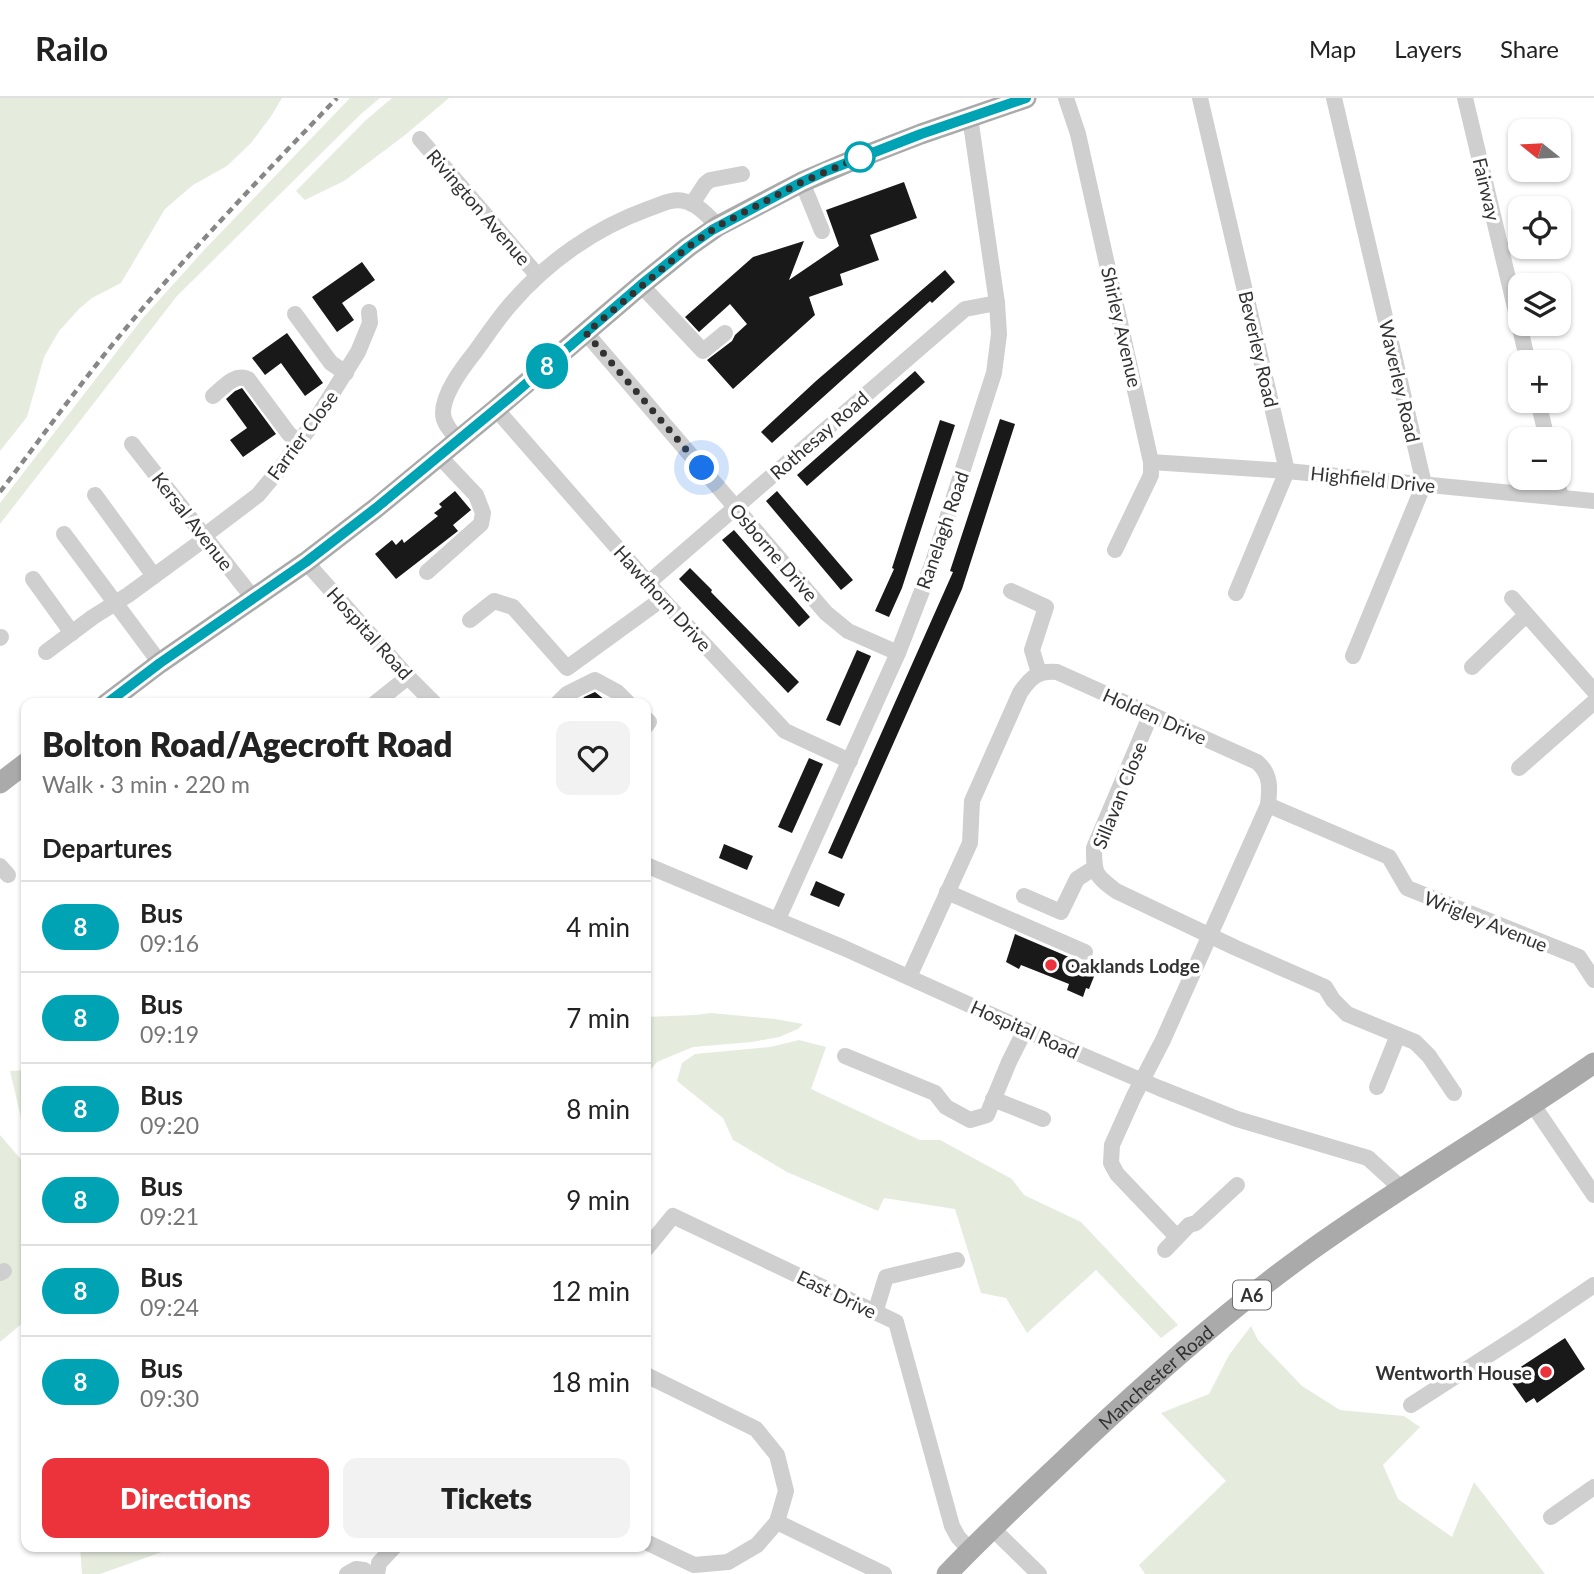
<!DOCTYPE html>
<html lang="en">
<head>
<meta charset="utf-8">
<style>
	:root { --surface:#fff; --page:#f2f2f2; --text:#222; --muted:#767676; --line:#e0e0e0; --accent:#ec323b }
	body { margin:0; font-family:Lato,sans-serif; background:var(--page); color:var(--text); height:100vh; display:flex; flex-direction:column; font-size:26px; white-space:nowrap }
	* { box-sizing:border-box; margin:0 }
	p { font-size:23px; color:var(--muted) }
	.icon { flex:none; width:38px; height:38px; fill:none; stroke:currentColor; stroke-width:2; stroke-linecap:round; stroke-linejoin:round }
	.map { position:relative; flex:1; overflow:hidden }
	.side { position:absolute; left:21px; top:600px; width:630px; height:854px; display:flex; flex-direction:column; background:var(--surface); border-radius:14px; box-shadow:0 2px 5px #0004 }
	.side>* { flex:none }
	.badge { padding:0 14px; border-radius:23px; font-size:24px; line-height:46px }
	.needle { width:46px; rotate:288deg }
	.buttons { position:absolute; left:1508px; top:21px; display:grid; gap:14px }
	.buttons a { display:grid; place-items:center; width:63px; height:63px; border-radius:14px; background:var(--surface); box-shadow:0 2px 5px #0004; font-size:35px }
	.you { position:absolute; width:35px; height:35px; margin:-18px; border:5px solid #fff; border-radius:50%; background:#1a73e8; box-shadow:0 0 0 10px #1a73e833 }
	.map>.badge { position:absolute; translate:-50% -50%; box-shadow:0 0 0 4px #fff }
	h2 { padding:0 21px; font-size:26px; line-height:63px }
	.round { display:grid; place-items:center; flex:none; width:74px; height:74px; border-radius:14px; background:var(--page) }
	.overview { display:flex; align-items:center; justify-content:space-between; height:119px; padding:0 21px }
	h1 { font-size:33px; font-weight:800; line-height:52px }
	.primary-button { display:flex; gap:14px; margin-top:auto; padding:14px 21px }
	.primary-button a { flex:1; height:80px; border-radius:14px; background:var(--accent); color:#fff; font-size:28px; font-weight:800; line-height:80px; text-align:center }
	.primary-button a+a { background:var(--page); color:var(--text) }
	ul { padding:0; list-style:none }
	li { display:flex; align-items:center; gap:21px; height:91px; padding:0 21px; border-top:2px solid var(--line) }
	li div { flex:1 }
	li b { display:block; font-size:26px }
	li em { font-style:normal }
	li .badge { min-width:77px; font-weight:700; text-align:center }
	header { display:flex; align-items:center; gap:42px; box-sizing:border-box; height:98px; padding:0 35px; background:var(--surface); border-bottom:2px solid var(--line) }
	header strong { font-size:33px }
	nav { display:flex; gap:38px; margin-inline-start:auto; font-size:24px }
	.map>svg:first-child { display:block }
</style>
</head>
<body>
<header>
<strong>Railo</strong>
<nav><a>Map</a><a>Layers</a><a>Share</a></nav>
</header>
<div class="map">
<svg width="1594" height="1476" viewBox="0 0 1594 1476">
	<rect width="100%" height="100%" fill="#fff"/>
	<g fill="#e5ecde">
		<path d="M0,0H282L272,17L251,45L227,68L193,87L165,111L121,185L92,200L79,211L59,233L44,259L27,319L0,353Z"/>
		<path d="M350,0H380L361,16L177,198L0,426V405L142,221L205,151Z"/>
		<path d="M392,0H449L405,37L344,83L305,102L296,93L366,22Z"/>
		<path d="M711,915L775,921L803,926L798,931L779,939L752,944L693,949L657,964L646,977V919L695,917Z"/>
		<path d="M799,942L826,949L811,991L920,1042H940L1012,1081L1024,1097L1081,1124L1178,1227L1161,1240L1096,1172L1027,1235L1006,1200L981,1195L955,1111L884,1100L878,1113L787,1074L733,1042L723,1020L677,983L682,965L695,956L770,949Z"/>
		<path d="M26,972V1041L10,973Z"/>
		<path d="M0,1037L24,1065L26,1074V1222L0,1244Z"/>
		<path d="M1251,1228L1258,1242L1302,1288L1340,1312L1404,1318L1420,1329L1383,1367L1398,1401L1452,1439L1474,1384L1545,1476H1145L1139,1467L1226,1383L1161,1315L1209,1296L1229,1257Z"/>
		<path d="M80,1449H176L100,1476H82Z"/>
	</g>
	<g fill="#191919">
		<path d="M904,84L917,120L870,137L879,162L840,176L843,187L809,199L815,217L733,291L707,262L732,243L735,237L747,226L730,206L699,234L685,219L753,159L804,143L789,182L839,148L826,112Z"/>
		<path d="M362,164L375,182L342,205L354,222L337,234L312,199Z"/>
		<path d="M945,172L955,184L932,205L930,203L772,345L761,334L816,283Z"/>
		<path d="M287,235L323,285L305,298L281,265L265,277L252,260Z"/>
		<path d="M915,273L925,284L807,388L797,377Z"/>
		<path d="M242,290L276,336L243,359L230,342L247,330L226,301L235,293Z"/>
		<path d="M1000,321L1015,326L962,491L842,761L828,755L953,474L950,473Z"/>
		<path d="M940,322L955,327L902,490L889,519L875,513L894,471L892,470Z"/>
		<path d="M455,393L471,412L453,427L458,433L396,481L375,456L392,442L396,447L402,441L404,445L438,418L434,415L442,409L439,406Z"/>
		<path d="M777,393L853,482L841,492L766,403Z"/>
		<path d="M734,432L810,519L799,529L722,442Z"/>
		<path d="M690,470L712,492L711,494L799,584L788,595L679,481Z"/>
		<path d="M857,552L871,558L840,628L826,622Z"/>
		<path d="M595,594L610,606H579L584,599Z"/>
		<path d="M809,660L823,666L792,735L778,729Z"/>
		<path d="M724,746L753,758L747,772L719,760Z"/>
		<path d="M816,783L845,796L839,809L810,797Z"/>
		<path d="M1015,836L1097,871L1089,891L1086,890L1083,899L1067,892L1069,886L1021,867L1019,871L1006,864Z"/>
		<path d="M1565,1240L1585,1271L1537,1305L1534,1300L1526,1305L1507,1278Z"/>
	</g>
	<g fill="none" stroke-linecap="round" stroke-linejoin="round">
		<g stroke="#cfcfcf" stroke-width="16">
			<path d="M1066,0L1078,36L1151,364V377L1115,452"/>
			<path d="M1200,0L1287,373L1236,495"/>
			<path d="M1334,0L1424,386L1353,558"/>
			<path d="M1465,0L1528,264"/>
			<path d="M420,41L538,178"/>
			<path d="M802,84L822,133"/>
			<path d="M692,106L705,86L710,82L742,76"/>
			<path d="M641,187L703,253L725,235"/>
			<path d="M295,216L331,265L346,275"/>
			<path d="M586,235L826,515L848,533L898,555"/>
			<path d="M213,298C223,290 234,275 248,281L289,336L299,344"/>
			<path d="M1538,303L1547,341"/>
			<path d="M496,311L662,501L785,633L850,663"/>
			<path d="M458,342C452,334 443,326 443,315C443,295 463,269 475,254C486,239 497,222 510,207C547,164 595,130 648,111C660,107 672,100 684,103C698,106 708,118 718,128"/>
			<path d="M132,346L253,500"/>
			<path d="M1151,364L1287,373L1594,403"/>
			<path d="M1556,380L1561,400"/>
			<path d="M95,397L154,478"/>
			<path d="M64,436L160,565"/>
			<path d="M204,438L258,397L283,367L318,318L358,254L370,225L369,214"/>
			<path d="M306,464L408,579L435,606"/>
			<path d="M427,474L481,426L483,415L476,397L439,358"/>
			<path d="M33,481L72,535"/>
			<path d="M648,485L965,211L997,205"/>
			<path d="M1011,493L1046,509L1032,552L1039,575"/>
			<path d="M1512,500L1594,593"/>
			<path d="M470,522L494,503L513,509L567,570L662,501"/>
			<path d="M0,540L1,539"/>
			<path d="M46,554L93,519L128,497L206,440"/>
			<path d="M1472,569L1526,517"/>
			<path d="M374,606L408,579"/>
			<path d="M557,606L567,596L595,582L617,594L629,606"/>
			<path d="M1151,616L1094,750C1094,776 1095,777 1116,793L1236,850L1325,889L1333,902L1347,916L1415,944L1429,958L1454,995"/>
			<path d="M646,621L649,624L646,628"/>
			<path d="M1519,670L1594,604"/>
			<path d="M1268,707L1389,759L1407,790L1579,859L1594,882"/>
			<path d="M646,767L844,850L1056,946L1159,990L1237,1021L1368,1060L1402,1091"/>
			<path d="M0,768L8,777"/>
			<path d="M947,794L1085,854"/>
			<path d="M1024,798L1061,814L1077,781L1094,770"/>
			<path d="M778,821L898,555L932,467L994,275L999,236L997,205L970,19"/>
			<path d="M909,879L970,745L972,703L1020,595C1030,580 1038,572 1057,574L1257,664C1271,676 1270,690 1268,707L1163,942L1134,998L1112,1047L1111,1065L1117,1076L1177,1139"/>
			<path d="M845,958L935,995L946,1009L970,1022L987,1017L1009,964L1025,932"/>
			<path d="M1377,989L1398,937"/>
			<path d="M993,1001L1043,1021"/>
			<path d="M1533,1007L1594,1097"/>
			<path d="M646,1151L673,1118L896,1224L952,1428L958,1439L970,1452"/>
			<path d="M1165,1152L1189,1127L1196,1125L1237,1087"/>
			<path d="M0,1175L4,1173"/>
			<path d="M875,1215L886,1179L957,1162"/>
			<path d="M646,1277L756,1331L777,1357L786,1393L777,1424L757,1447L728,1464L694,1467L646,1444"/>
			<path d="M1411,1307L1523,1235L1594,1187"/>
			<path d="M1551,1419L1594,1389"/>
			<path d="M777,1424L884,1476"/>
			<path d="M992,1430L1039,1476"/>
			<path d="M347,1476L356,1471L364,1472L368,1476"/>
			<path d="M377,1476L379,1465L394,1449"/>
		</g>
		<g stroke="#aaa" stroke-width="21">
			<path d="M106,606L160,565L306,464L376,410L496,311L641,187L688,149L718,128L802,84L851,63L921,36L1026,0"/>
			<path d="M0,685L26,665"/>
			<path id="s1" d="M947,1476C991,1430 1038,1387 1084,1343C1155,1276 1228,1212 1307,1155C1400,1088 1500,1030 1594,965"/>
		</g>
		<path stroke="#878787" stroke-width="4.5" stroke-dasharray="7 5" stroke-linecap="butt" d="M0,394C39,343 76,291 117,241C186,157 262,78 337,0"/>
	</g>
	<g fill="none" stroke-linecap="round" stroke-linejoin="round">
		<defs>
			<path id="line" d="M106,606L160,565L306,464L376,410L514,296L641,187L688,149L712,132L802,84L826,73L921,36L1026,0"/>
		</defs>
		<use href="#line" stroke="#fff" stroke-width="16"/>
		<use href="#line" stroke="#00a3b4" stroke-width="10"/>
		<path stroke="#323232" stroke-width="7" stroke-dasharray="0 12.6" d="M702,370L586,235L688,149L718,128L802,84L860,59"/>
	</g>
	<circle fill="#fff" stroke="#00a3b4" stroke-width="3.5" cx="860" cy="59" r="14"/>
	<g fill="#ec323b" stroke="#fff" stroke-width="2.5">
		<circle cx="1051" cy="867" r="7"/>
		<circle cx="1546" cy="1274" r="7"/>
	</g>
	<g text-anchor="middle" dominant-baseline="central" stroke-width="7" stroke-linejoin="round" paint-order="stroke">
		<rect fill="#fff" stroke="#707070" stroke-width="2" x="1233" y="1182.5" width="38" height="29" rx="5"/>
		<g font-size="18" font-weight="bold" fill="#323232">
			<text x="1252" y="1197">A6</text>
		</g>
		<g font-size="19" fill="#323232" stroke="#fff">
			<text transform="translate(1487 91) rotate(77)">Fairway</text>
			<text transform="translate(479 109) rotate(49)">Rivington Avenue</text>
			<text transform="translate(1122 229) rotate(77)">Shirley Avenue</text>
			<text transform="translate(1259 251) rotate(77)">Beverley Road</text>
			<text transform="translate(1400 283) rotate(77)">Waverley Road</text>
			<text transform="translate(302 337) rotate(-54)">Farrier Close</text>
			<text transform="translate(819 337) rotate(-41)">Rothesay Road</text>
			<text transform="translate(1373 381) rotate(6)">Highfield Drive</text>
			<text transform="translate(193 423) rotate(52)">Kersal Avenue</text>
			<text transform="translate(942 432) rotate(-71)">Ranelagh Road</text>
			<text transform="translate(774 454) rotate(49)">Osborne Drive</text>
			<text transform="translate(663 500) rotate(48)">Hawthorn Drive</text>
			<text transform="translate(370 535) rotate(48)">Hospital Road</text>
			<text transform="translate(1155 618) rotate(24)">Holden Drive</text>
			<text transform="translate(1119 697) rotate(-68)">Sillavan Close</text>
			<text transform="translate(1486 823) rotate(22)">Wrigley Avenue</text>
			<text transform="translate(1025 931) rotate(24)">Hospital Road</text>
			<text transform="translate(837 1196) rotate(26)">East Drive</text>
			<text stroke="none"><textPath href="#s1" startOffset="287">Manchester Road</textPath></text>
		</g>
		<g font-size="19" font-weight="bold" fill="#323232" stroke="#fff" text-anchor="start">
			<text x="1065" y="867">Oaklands Lodge</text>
			<text x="1532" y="1274" text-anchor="end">Wentworth House</text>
		</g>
	</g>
</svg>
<div class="buttons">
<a><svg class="needle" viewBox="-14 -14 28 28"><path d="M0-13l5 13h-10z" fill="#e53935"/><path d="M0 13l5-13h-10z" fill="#767676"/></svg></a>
<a><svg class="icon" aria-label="locate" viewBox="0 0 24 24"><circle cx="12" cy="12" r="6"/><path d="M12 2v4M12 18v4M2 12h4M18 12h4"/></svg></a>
<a><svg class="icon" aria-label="layers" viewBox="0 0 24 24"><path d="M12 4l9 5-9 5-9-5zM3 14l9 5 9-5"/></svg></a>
<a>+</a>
<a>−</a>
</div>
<div class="you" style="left:702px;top:370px"></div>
<b class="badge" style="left:547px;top:268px;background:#00a3b4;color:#fff">8</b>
<section class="side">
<div class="overview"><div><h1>Bolton Road/Agecroft Road</h1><p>Walk · 3 min · 220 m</p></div><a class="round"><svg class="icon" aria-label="heart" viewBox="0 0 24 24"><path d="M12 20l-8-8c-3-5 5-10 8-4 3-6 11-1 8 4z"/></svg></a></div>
<h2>Departures</h2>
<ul>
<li><span class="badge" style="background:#00a3b4;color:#fff">8</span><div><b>Bus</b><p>09:16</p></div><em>4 min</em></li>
<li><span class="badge" style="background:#00a3b4;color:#fff">8</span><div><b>Bus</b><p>09:19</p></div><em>7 min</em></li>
<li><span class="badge" style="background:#00a3b4;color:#fff">8</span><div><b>Bus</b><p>09:20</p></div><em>8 min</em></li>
<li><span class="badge" style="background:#00a3b4;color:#fff">8</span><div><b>Bus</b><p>09:21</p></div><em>9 min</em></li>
<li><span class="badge" style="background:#00a3b4;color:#fff">8</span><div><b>Bus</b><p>09:24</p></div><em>12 min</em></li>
<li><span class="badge" style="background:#00a3b4;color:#fff">8</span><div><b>Bus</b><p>09:30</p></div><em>18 min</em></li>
</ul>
<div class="primary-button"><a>Directions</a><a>Tickets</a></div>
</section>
</div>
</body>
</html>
